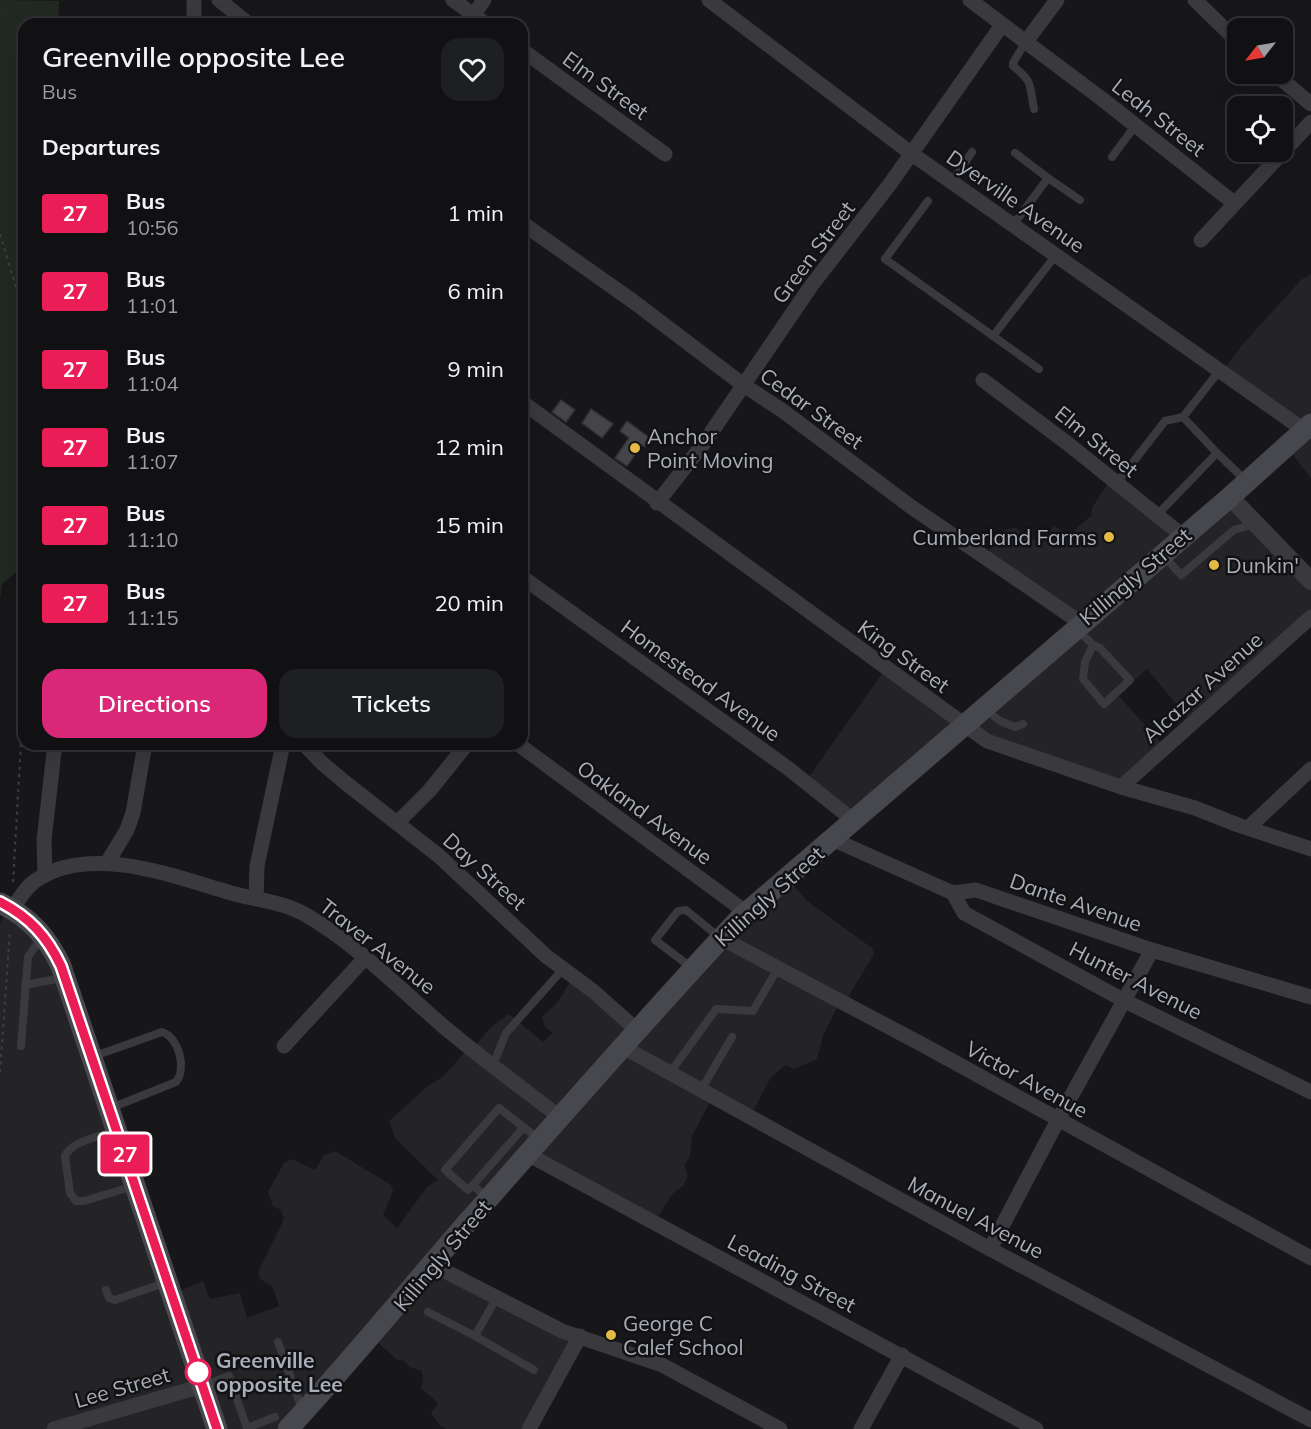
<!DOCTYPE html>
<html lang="en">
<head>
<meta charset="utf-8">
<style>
	:root { --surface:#111113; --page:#1e1f21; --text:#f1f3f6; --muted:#9c9da0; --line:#303133; --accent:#db2777 }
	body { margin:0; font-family:Mulish,sans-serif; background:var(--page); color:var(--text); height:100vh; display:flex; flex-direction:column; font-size:22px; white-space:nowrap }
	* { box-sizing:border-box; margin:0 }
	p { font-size:20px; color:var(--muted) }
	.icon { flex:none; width:33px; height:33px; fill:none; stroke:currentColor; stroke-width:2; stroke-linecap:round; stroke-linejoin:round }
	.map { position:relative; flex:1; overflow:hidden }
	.drawer { position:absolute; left:18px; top:18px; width:510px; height:732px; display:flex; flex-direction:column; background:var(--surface); border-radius:18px; box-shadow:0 6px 24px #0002,0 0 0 2px var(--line) }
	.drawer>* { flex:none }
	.badge { padding:0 12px; border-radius:4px; font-size:21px; line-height:39px }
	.needle { width:39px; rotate:239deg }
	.tools { position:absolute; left:1227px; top:18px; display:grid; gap:12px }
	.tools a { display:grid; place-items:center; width:66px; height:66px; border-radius:12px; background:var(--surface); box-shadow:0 6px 24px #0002,0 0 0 2px var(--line); font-size:30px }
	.map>.badge { position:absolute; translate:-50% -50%; box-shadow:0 0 0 3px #fff }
	h2 { padding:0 24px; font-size:22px; line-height:54px }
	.round { display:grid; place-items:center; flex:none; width:63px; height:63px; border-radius:18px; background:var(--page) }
	.head { display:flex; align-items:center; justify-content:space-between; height:102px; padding:0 24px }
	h1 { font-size:28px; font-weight:600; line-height:45px }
	.primary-button { display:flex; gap:12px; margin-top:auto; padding:12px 24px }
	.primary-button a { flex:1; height:69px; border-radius:18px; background:var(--accent); color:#fff; font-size:24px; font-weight:600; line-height:69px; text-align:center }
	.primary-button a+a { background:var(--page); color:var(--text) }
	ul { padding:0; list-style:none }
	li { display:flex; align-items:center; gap:18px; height:78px; padding:0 24px }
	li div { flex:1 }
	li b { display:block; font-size:22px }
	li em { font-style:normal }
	li .badge { min-width:66px; font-weight:700; text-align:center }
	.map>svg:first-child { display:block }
</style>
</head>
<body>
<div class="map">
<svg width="1311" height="1429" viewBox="0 0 1311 1429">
	<rect width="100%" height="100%" fill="#171719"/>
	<g fill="#242326">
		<path d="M1311,274V478L1286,446L1301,430L1224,370L1242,345L1301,280Z"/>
		<path d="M1112,477L1186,531L1222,502L1311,583V615L1193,724L1147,669L1118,695L1166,749L1122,787L985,741L970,718L1076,625L984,557L1004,530L1016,528L1022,534L1042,544L1054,526L1069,535L1091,516L1092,508Z"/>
		<path d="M885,670L957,723L852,819L806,781Z"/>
		<path d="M788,879L807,901L872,948L874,954L845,1002L838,1005L823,1036L817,1059L794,1069L786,1065L771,1077L750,1117L711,1100L692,1136L690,1156L684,1165L688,1176L683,1186L672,1194L655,1222L532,1157L437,1259L574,1335L531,1429H447L440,1426L431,1413L438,1403L421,1388L423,1381L422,1371L410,1367L405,1361L396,1359L373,1338L285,1429H0V924L10,903L47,928L180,1291L203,1281L210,1299L240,1293L247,1318L279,1306L272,1286L260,1279L258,1272L284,1219L281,1210L273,1206L268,1192L284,1163L292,1159L315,1170L324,1155L335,1151L391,1185L393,1191L383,1215L397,1228L427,1187L438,1180L396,1139L389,1121L428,1086L443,1077L469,1047L475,1046L491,1027L509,1014L543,1042L553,1033L545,1027L542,1017L557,1003L572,979L633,1029Z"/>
	</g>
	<path fill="#222923" d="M0,0L59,1L58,24H24V568L19,570L2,584L0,599Z"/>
	<g fill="#444449" stroke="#323135" stroke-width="1.5">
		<path d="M561,400L575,410L566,422L552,412Z"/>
		<path d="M591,409L613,424L602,438L582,423Z"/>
		<path d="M627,421L651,439L645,447L642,445L627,466L615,458L629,438L620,431Z"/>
	</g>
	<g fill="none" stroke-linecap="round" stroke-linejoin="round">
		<g stroke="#3f4045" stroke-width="2" stroke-dasharray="3 4.5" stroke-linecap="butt">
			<path d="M0,234L24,314"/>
			<path d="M13,882L24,690"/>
			<path d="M0,1072L10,930"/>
		</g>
		<g stroke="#39393e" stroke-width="8">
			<path d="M1025,43L1013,63V66C1034,83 1029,84 1034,109"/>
			<path d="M1015,153L1048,178"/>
			<path d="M1112,157L1135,126"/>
			<path d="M952,182L972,152"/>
			<path d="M928,201L885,259L993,336L1056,255"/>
			<path d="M1013,225L1048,178L1080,200"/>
			<path d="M993,336L1039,369"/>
			<path d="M1217,453L1183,417L1220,370"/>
			<path d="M1116,484L1165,421L1183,417"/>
			<path d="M1157,515L1217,453L1245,480"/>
			<path d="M1163,555L1181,575L1234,530L1254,524"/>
			<path d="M1078,630L1093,645L1100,648L1130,680L1104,704L1083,679L1085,662L1093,645"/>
			<path d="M985,709L1000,721L1015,727L1023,724"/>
			<path d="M692,968L655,940L678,911L686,910L720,938"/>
			<path d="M25,985L62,978"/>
			<path d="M21,1046L28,957L41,938"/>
			<path d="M92,1057L162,1032C179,1037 187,1069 176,1082L111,1108"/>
			<path d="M493,1065L506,1033L563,969"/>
			<path d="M670,1073L716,1009L753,1011L778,968"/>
			<path d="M701,1090L732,1037"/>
			<path d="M115,1131C101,1136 71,1141 65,1156L70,1193L76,1201H84L134,1186"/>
			<path d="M473,1185L524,1127"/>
			<path d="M488,1199L473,1185L468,1190L445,1170L499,1108L540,1140"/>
			<path d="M106,1290L109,1298L115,1300L167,1282"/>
			<path d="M497,1297L475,1336L534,1370"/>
			<path d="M428,1312L475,1336"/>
			<path d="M278,1342L302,1409"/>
			<path d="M204,1385L229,1376L247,1428L275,1417"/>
		</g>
		<g stroke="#39393e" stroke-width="15">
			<path d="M194,0V24"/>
			<path d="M219,0L249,24"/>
			<path d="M453,0L486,24"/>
			<path d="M709,0L912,154L1304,430"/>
			<path d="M970,0L1102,99L1234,203"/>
			<path d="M1195,0L1238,42"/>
			<path d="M467,24L484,0"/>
			<path d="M1025,43L1057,0"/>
			<path d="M522,50L665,154"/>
			<path d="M1275,74L1311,104"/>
			<path d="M522,223L634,302L742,384L783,411L910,506L1081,623"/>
			<path d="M1201,240L1311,122"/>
			<path d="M983,380L1067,443L1183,536"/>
			<path d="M522,402L987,741L1121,787L1195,808L1238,825L1311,849"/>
			<path d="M657,503L704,443L811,286L890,184L1002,25"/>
			<path d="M522,577L789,769L853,820"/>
			<path d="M304,744L322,763L347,784L439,856L546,956L593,991L638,1031"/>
			<path d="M518,744L747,913"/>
			<path d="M1121,787L1311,617"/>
			<path d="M397,823L430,790L467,744"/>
			<path d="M1248,828L1311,769"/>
			<path d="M832,839L953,893L976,890L1152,950L1311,997"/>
			<path d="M107,863L127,830L133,813L145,744"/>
			<path d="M45,875L44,840L55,744"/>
			<path d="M953,893L964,913L1125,1001L1311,1092"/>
			<path d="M256,899L257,866L283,744"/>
			<path d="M13,909C19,899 25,888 35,881C88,843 173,876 228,892C254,900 282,901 306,915C356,944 399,988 443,1026C481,1058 522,1088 561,1118"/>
			<path d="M721,938L925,1046L1311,1258"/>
			<path d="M284,1046L365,958"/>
			<path d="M623,1047L990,1249L1311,1420"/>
			<path d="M529,1155L1036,1429"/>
			<path d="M990,1249L1058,1120L1152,950"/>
			<path d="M433,1265L562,1331L662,1365L780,1429"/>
			<path d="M54,1429L202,1386"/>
			<path d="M529,1429L580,1336"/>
			<path d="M861,1429L902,1355"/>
		</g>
		<path stroke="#39393e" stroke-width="18" d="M1230,497L1311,581"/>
		<g stroke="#47484e" stroke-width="21">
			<path d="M0,903C29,917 47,936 61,966L217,1429"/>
			<path d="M288,1429C350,1362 407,1292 467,1223C557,1121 647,1017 740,918L1230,497L1311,424"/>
		</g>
	</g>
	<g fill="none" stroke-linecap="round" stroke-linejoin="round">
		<defs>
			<path id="line" d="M0,902C29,917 47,936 61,966L217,1429"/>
		</defs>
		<use href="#line" stroke="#fff" stroke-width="14"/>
		<use href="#line" stroke="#ea1d57" stroke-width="9"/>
	</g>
	<g fill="#e3ba45" stroke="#121214" stroke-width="2">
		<circle cx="635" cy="448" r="6"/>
		<circle cx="1109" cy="537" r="6"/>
		<circle cx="1214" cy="565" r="6"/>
		<circle cx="611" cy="1335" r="6"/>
	</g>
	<circle fill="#fff" stroke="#ea1d57" stroke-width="3" cx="198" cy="1372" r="12"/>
	<g text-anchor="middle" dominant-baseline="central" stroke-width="5" stroke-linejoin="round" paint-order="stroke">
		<g font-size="21" fill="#aaaeb8" stroke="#121214">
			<text transform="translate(606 85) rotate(36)">Elm Street</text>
			<text transform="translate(1159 117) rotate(38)">Leah Street</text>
			<text transform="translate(1016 201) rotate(35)">Dyerville Avenue</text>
			<text transform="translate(813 252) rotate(-53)">Green Street</text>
			<text transform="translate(812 408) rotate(36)">Cedar Street</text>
			<text transform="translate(1097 441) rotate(39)">Elm Street</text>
			<text transform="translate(1135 576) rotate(-40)">Killingly Street</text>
			<text transform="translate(904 656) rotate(36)">King Street</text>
			<text transform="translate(701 680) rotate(36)">Homestead Avenue</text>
			<text transform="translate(1202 687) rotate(-42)">Alcazar Avenue</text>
			<text transform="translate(645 812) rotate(36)">Oakland Avenue</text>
			<text transform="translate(485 871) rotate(42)">Day Street</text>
			<text transform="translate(769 896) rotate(-42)">Killingly Street</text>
			<text transform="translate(1076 902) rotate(19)">Dante Avenue</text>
			<text transform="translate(378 946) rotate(38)">Traver Avenue</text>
			<text transform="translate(1136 980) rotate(27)">Hunter Avenue</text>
			<text transform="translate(1027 1079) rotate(29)">Victor Avenue</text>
			<text transform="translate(976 1217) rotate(28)">Manuel Avenue</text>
			<text transform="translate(442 1255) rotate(-50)">Killingly Street</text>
			<text transform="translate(792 1273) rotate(28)">Leading Street</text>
			<text transform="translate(122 1387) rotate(-16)">Lee Street</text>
		</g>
		<g font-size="21" fill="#aaaeb8" stroke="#121214" text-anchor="start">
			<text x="647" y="436">Anchor<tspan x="647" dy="24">Point Moving</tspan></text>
			<text x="1097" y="537" text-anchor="end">Cumberland Farms</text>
			<text x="1226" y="565">Dunkin'</text>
			<text x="623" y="1323">George C<tspan x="623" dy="24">Calef School</tspan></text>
		</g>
		<g font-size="21" font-weight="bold" fill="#aaaeb8" stroke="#121214" text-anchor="start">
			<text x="216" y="1360">Greenville<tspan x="216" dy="24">opposite Lee</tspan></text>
		</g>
	</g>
</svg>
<div class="tools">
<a><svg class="needle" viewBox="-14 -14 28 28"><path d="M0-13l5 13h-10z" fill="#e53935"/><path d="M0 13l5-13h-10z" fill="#9c9da0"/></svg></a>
<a><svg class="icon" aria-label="locate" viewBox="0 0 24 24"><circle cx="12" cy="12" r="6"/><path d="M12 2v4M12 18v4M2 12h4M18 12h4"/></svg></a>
</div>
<b class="badge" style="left:125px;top:1154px;background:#ea1d57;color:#fff">27</b>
<section class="drawer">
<div class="head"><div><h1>Greenville opposite Lee</h1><p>Bus</p></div><a class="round"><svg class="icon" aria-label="heart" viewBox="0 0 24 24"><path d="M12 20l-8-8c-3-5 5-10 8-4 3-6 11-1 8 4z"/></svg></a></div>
<h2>Departures</h2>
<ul>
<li><span class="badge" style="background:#ea1d57;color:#fff">27</span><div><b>Bus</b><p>10:56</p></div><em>1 min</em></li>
<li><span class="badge" style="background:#ea1d57;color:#fff">27</span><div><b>Bus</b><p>11:01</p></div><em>6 min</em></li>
<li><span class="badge" style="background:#ea1d57;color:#fff">27</span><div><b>Bus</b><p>11:04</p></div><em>9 min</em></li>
<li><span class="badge" style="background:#ea1d57;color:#fff">27</span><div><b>Bus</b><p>11:07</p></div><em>12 min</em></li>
<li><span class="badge" style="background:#ea1d57;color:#fff">27</span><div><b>Bus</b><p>11:10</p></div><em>15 min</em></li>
<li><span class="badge" style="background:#ea1d57;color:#fff">27</span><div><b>Bus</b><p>11:15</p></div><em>20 min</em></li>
</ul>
<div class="primary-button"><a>Directions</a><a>Tickets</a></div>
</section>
</div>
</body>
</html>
